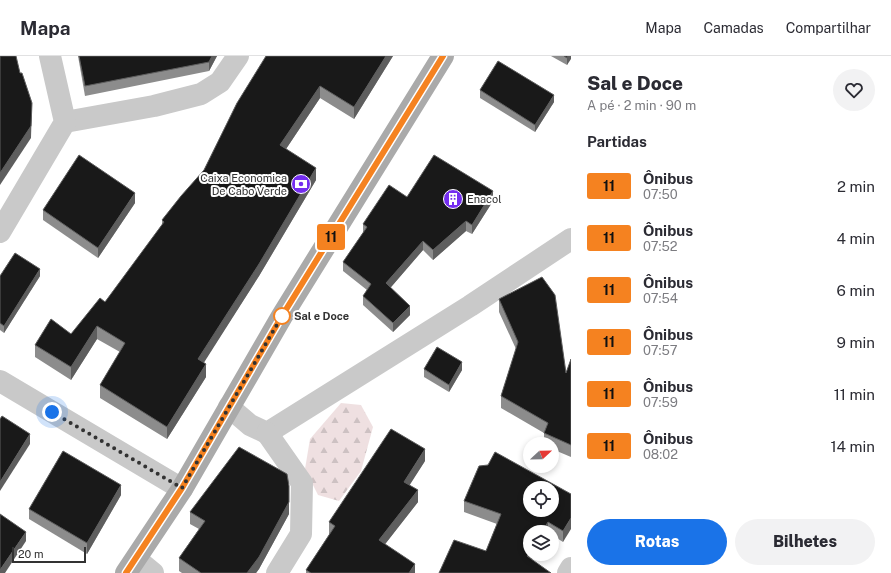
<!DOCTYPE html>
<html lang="pt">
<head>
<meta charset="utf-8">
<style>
	:root { --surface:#fff; --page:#f2f2f3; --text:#2b2b33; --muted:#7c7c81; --line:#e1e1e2; --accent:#1a73e8 }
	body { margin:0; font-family:"Public Sans",sans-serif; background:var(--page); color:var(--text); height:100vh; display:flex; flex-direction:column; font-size:15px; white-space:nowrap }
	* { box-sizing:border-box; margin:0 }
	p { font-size:13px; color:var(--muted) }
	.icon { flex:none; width:22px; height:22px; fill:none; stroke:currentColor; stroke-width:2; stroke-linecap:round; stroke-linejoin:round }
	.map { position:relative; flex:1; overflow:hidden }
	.panel { display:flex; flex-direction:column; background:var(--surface); width:320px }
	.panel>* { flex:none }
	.badge { padding:0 8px; border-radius:3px; font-size:14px; line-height:26px }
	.needle { width:26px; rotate:68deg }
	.controls { position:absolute; left:523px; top:381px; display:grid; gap:8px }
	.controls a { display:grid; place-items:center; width:36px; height:36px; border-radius:50%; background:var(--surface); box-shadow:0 2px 6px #0003; font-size:20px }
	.scale { position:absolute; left:12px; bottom:10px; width:74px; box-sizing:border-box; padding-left:4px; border:2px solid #323232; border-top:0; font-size:11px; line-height:14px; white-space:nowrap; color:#323232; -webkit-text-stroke:3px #fff; paint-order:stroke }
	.you { position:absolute; width:20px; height:20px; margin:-10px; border:3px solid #fff; border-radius:50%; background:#1a73e8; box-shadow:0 0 0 6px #1a73e833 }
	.map>.badge { position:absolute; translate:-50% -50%; box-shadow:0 0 0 2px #fff }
	h2 { padding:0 16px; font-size:15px; line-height:36px }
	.round { display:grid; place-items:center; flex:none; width:42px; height:42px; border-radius:21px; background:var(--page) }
	.summary { display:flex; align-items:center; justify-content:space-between; height:68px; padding:0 16px }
	h1 { font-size:19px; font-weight:800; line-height:30px }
	.action { display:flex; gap:8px; margin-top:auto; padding:8px 16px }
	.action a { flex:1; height:46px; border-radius:24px; background:var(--accent); color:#fff; font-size:16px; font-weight:800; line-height:46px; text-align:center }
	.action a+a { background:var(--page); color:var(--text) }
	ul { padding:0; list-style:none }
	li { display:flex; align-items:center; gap:12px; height:52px; padding:0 16px }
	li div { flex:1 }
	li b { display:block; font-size:15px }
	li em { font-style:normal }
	li .badge { min-width:44px; font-weight:700; text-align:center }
	header { display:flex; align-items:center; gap:24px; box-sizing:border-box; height:56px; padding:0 20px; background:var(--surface); border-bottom:1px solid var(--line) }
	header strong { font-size:19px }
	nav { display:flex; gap:22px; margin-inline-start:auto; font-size:14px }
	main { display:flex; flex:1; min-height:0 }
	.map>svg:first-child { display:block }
</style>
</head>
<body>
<header>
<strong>Mapa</strong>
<nav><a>Mapa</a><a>Camadas</a><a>Compartilhar</a></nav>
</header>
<main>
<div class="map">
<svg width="571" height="517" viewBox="0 0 571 517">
	<defs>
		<pattern id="forest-firs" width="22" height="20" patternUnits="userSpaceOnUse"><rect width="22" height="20" fill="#efe0e1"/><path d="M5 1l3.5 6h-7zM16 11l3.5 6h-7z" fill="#cdc1c2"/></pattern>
	</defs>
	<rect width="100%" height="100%" fill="#fff"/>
	<path fill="url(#forest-firs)" d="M341,347L361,349L373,371L361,415L339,445L318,439L305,413L310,383Z"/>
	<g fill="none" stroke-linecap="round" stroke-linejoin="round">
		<g stroke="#c9c9c9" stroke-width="22">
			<path d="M65,66L154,50L201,38L220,26L238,0"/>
			<path d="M0,176L65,66L50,0"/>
			<path d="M0,325L182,433"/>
			<path d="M229,351L250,369L267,377L470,250L571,183"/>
			<path d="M267,377L302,427L301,478L277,517"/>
			<path d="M136,503L153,517"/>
			<path d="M568,517L571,512"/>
		</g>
		<path stroke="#aaa" stroke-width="22" d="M126,517L182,433L282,260L443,0"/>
	</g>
	<g fill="#8c8c8c">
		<path d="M78,0H217L209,15L85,40Z"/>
		<path d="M393,0L354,63L320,42L286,93L316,124L259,220L203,307L206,321L167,383L100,342V329L120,296L97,283L71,324L35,301V289L71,278L105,246L162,169V164L204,114L237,47Z"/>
		<path d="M551,0H571L567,9Z"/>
		<path d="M480,34L554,46L535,76L480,42Z"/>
		<path d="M407,141L493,145L472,178L466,175L433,204L423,194L390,232L410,259L393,276L363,249V240L367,234L343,215V206L363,177V168Z"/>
		<path d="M135,147L98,202L43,164V154Z"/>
		<path d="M0,220H40L4,277L0,274Z"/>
		<path d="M499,243L566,317L571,303V401L552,393V388H544V377L501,352V340L516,293L499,256Z"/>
		<path d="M424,313L462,314L449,336L424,321Z"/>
		<path d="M425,405L409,429L418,446L385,488L415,517H306V514L329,479V466Z"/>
		<path d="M571,438L563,486L552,479V476H530V498H535L532,503L486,495L497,468L464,456V445Z"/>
		<path d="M121,439L87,498L29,463V453Z"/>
		<path d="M190,456L289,458L259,513L256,517H182L179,515V502L199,473L190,468Z"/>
	</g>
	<g fill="#5e5e5e">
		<path d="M212,0H217L209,15V6Z"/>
		<path d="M386,0H393L354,63V51Z"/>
		<path d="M568,0H571V3L567,9V2Z"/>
		<path d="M320,30V42L280,102V89Z"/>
		<path d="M554,39V46L535,76V69Z"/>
		<path d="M32,47L31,82L0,129V117Z"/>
		<path d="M316,112V124L259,220L198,316V303Z"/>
		<path d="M493,135V145L472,178V169Z"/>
		<path d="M135,137V147L98,202V192Z"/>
		<path d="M466,165V175L433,204V194Z"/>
		<path d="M423,185V194L386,237V227Z"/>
		<path d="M40,213V220L4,277V270Z"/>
		<path d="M410,250V259L393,276V267Z"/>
		<path d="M97,270V283L71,324V311Z"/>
		<path d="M462,306V314L449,336V329Z"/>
		<path d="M206,308V321L167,383V371Z"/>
		<path d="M30,378V388L0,435V426Z"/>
		<path d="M425,393V405L404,438V426Z"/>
		<path d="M121,429V439L87,498V487Z"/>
		<path d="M289,430V458L259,513L256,517H247Z"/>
		<path d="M418,434V446L379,496V484Z"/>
		<path d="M571,462V473L563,486V475Z"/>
		<path d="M548,466V476H542Z"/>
		<path d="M26,476V485L5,517H0V514Z"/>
		<path d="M530,496V498H535L527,511V500Z"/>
		<path d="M415,508V517H409Z"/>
	</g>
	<g fill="#191919" stroke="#5e5e5e" fill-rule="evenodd">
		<path d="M0,0H16L20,17H22L32,47L31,70L0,117Z"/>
		<path d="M79,0H212L209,6L85,30Z"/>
		<path d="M266,0H386L354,51L320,30L280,89L316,112L259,208L198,303L206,308L167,371L100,329L125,287L97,270L71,311L35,289L51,263L71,278L100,242L105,246L164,166L162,164L181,140L204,114L237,47Z"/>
		<path d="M564,0H568L567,2Z"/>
		<path d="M498,5L554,39L535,69L480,34Z"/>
		<path d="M79,99L135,137L98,192L43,154Z"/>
		<path d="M434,99L493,135L472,169L466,165L433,194L423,185L386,227L410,250L393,267L363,240L371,228L343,206L367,171L363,168L389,129L407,141Z"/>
		<path d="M15,197L40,213L4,270L0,267V220Z"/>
		<path d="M542,221L555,239L566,317L571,303V389L544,377L548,367L501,340L518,286L499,243Z"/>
		<path d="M437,291L462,306L449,329L424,313Z"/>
		<path d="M2,360L30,378L0,426V363Z"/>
		<path d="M391,373L425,393L404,426L418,434L379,484L415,508L409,517H311L306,514L335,470L329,466Z"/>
		<path d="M239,391L287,418L289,430V446L259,501L247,517H201L179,502L205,465L190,456Z"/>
		<path d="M63,395L121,429L87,487L29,453Z"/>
		<path d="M495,396L571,438V462L563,475L548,466L542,476H530V496L527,500L551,517H439L454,484L486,495L501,458L464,445L479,410L488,409ZM530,432H552V454H530Z"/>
		<path d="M0,458L26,476L0,514Z"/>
	</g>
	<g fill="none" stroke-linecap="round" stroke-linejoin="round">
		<defs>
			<path id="line" d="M126,517L182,432L282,260L443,0"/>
		</defs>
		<use href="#line" stroke="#fff" stroke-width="9"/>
		<use href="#line" stroke="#f58220" stroke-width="6"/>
		<path stroke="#323232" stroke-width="4" stroke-dasharray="0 7.2" d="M52,356L182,432L282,260"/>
	</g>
	<defs>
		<symbol id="bank-disc" viewBox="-11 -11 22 22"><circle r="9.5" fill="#742def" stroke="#fff"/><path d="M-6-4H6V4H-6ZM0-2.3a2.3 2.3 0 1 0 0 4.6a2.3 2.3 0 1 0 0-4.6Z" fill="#fff"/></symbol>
		<symbol id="building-disc" viewBox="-11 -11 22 22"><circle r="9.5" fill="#742def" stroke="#fff"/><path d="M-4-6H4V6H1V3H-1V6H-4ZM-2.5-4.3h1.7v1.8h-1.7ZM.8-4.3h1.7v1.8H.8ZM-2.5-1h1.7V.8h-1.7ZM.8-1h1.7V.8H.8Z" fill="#fff"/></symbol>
	</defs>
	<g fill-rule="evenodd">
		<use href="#bank-disc" x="290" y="117" width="22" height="22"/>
		<use href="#building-disc" x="442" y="132" width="22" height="22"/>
	</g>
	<circle fill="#fff" stroke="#f58220" stroke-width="2" cx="282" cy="260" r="8"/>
	<g text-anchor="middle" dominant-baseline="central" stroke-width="4" stroke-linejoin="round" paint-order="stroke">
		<g font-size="11" fill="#323232" stroke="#fff" text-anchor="end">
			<text x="287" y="122">Caixa Economica<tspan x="287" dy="13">De Cabo Verde</tspan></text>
			<text x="467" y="143" text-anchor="start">Enacol</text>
		</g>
		<g font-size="11" font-weight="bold" fill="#323232" stroke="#fff" text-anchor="start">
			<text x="294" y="260">Sal e Doce</text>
		</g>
	</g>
</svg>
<div class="controls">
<a><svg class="needle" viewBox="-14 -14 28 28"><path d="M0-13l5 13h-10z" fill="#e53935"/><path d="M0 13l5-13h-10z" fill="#7c7c81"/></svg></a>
<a><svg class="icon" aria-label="locate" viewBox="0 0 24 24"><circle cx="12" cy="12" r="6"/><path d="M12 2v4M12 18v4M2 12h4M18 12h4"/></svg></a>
<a><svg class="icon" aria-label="layers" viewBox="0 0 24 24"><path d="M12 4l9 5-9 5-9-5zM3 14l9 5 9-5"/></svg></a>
</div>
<div class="scale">20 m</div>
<div class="you" style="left:52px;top:356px"></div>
<b class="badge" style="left:331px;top:181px;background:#f58220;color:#111">11</b>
</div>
<section class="panel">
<div class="summary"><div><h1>Sal e Doce</h1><p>A pé · 2 min · 90 m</p></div><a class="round"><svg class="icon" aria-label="heart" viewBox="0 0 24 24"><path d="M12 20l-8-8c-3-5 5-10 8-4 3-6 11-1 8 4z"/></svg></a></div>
<h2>Partidas</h2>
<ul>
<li><span class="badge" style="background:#f58220;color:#111">11</span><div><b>Ônibus</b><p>07:50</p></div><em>2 min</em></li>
<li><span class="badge" style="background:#f58220;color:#111">11</span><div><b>Ônibus</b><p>07:52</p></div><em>4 min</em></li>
<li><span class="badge" style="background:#f58220;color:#111">11</span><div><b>Ônibus</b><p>07:54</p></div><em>6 min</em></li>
<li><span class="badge" style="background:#f58220;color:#111">11</span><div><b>Ônibus</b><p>07:57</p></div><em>9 min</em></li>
<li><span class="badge" style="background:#f58220;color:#111">11</span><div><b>Ônibus</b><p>07:59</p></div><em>11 min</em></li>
<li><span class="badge" style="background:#f58220;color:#111">11</span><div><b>Ônibus</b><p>08:02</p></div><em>14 min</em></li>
</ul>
<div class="action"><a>Rotas</a><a>Bilhetes</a></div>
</section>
</main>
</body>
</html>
